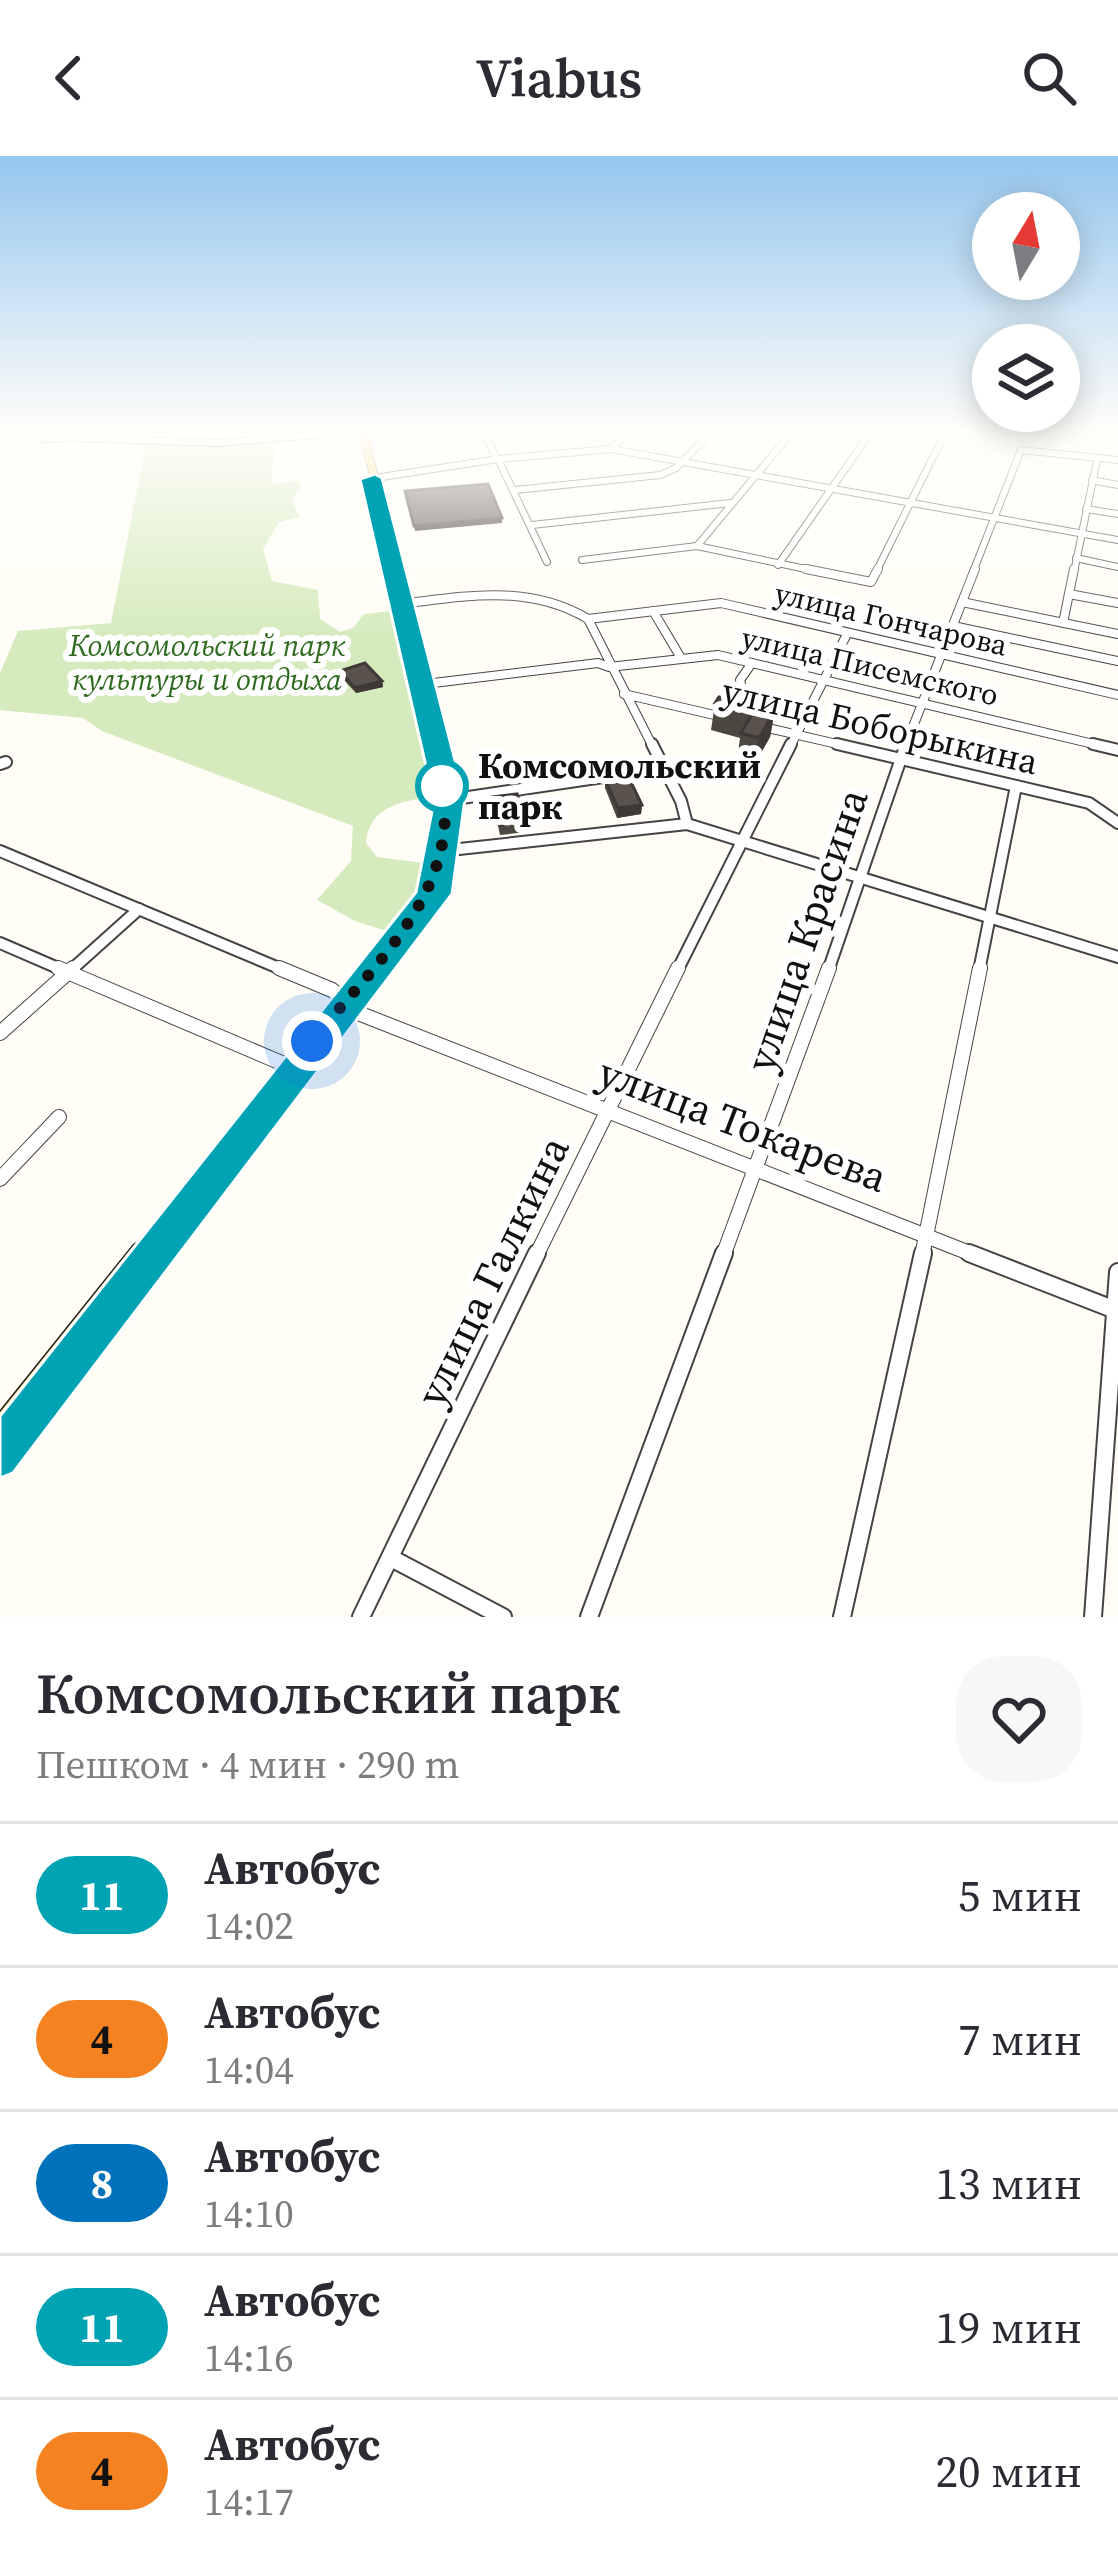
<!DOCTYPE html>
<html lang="ru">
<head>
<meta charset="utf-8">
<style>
	:root { --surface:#fff; --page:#f7f7f7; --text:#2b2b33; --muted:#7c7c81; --line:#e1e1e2 }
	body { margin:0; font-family:"Source Serif 4",serif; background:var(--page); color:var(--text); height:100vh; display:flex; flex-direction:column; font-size:45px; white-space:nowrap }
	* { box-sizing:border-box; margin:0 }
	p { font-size:39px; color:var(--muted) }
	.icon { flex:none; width:66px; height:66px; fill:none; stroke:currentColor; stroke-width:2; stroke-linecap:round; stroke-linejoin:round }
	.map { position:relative; height:1461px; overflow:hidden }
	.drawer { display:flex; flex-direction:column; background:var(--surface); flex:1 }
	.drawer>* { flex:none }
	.badge { padding:0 24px; border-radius:39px; font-size:42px; line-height:78px }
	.needle { width:78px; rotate:10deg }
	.tools { position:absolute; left:972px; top:36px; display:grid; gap:24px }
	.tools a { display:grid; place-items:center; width:108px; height:108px; border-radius:50%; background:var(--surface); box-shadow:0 6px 30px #0003; font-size:60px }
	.you { position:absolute; width:60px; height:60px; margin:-30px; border:9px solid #fff; border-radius:50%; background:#1a73e8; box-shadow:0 0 0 18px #1a73e833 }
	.map>.badge { position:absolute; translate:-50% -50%; box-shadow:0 0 0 6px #fff }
	.round { display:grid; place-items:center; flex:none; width:126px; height:126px; border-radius:48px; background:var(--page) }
	.summary { display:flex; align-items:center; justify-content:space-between; height:204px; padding:0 36px }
	h1 { font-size:57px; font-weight:600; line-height:90px }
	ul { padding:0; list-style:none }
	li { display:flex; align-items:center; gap:36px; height:144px; padding:0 36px; border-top:3px solid var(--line) }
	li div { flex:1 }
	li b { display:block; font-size:45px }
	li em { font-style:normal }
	li .badge { min-width:132px; font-weight:700; text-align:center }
	header { display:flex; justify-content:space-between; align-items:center; height:156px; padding:0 36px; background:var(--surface); font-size:54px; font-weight:600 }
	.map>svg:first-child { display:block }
</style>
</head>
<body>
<header><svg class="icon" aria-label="back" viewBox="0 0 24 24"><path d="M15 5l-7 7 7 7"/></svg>Viabus<svg class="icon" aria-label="search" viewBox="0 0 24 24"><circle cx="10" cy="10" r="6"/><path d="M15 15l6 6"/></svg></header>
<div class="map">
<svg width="1118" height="1461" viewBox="0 0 1118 1461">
	<rect width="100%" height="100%" fill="#fffdf5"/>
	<path fill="#d5ebbd" d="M274,285L272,328L299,325L301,331L292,342L299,361L279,366L263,393L272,425L318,434L320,463L340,476L353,472L364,458L400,454L414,551L433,622L432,640C401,646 369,650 366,687L377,701L431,708L424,737L393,777L355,765L317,744L351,705L353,670L102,575L83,562L0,554V517L18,475L111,467L146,288Z"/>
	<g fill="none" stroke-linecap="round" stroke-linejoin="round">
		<defs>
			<g id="minor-far4">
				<path d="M53,276L44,283L80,281"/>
				<path d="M483,276L497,303"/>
				<path d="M77,282L218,287L351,276"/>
				<path d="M611,293L628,276"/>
				<path d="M498,303L547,406"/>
				<path d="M375,322L498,303L611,293L1118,384"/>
				<path d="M1092,324L1118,329"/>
				<path d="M515,334L660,319L676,312L711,276"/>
				<path d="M1086,353L1118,358"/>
				<path d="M532,369L730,347"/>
				<path d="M697,390L792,276"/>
				<path d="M1076,402L1118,411"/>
				<path d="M582,404L697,390L820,416"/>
				<path d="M778,409L871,276"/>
				<path d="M876,416L943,281"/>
				<path d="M973,416L1021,294L1118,304"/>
				<path d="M1074,416L1097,304"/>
			</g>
			<g id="minor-far3">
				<path d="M806,413L871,426L878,413"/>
				<path d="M1069,438L1118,447"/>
				<path d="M962,446L1118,478"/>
				<path d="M408,447C471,439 531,429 588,463L653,591"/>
				<path d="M653,455L681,502"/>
				<path d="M588,463L721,447L1118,539"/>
				<path d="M1063,467L1074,413"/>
				<path d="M953,470L1118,505"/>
				<path d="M425,528L598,507L609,511L718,499L1106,591"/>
				<path d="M624,538L723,561"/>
				<path d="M722,552L742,532L740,524L752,507"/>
				<path d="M759,570L850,591"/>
				<path d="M790,591L847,478"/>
				<path d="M905,591L975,413"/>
			</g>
			<g id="minor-far2">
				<path d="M652,588L681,645L687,668"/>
				<path d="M837,588L1089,647L1118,667"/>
				<path d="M1093,588L1118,594"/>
				<path d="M0,608L6,606"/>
				<path d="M455,643L664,612"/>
				<path d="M450,694L687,668L1118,801"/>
				<path d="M0,695L286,815"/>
				<path d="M0,787L65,815"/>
				<path d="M70,815L139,753"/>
				<path d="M677,815L791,588"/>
				<path d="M828,815L906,588"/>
				<path d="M979,815L1016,630"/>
			</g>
			<g id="minor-far1">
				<path d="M58,812L291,911"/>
				<path d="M279,812L332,834L345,845"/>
				<path d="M353,855L977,1100"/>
				<path d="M0,877L73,812"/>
				<path d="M0,1023L59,961"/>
				<path d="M536,1100L678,812"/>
				<path d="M723,1100L829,812"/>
				<path d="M922,1100L980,812"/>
			</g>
			<g id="minor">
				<path d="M969,1097L1118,1155"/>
				<path d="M391,1402L503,1461"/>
				<path d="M361,1461L537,1097"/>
				<path d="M589,1461L724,1097"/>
				<path d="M842,1461L923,1097"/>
				<path d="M1093,1461L1118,1116"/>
			</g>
			<path id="major-far4" d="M363,276L398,416"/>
			<g id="major-far3">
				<path d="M397,413L442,591"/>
				<path d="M393,428L432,591"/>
			</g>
			<g id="major-far2">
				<path d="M367,815L428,738L445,645L431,588"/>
				<path d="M380,815L440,738L455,643L441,588"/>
			</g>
			<g id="major-far1">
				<path d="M139,1100L369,812"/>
				<path d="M158,1100L383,812"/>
			</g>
			<g id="major">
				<path d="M0,1273L141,1097"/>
				<path d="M0,1303L161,1097"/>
			</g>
		</defs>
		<use href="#minor-far4" stroke="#444" stroke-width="8"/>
		<use href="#minor-far3" stroke="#444" stroke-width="10"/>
		<use href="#minor-far2" stroke="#444" stroke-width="14"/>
		<use href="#minor-far1" stroke="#444" stroke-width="16"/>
		<use href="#minor" stroke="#444" stroke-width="20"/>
		<use href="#major-far4" stroke="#222" stroke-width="9"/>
		<use href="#major-far3" stroke="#222" stroke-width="14"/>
		<use href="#major-far2" stroke="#222" stroke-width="16"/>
		<use href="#major-far1" stroke="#222" stroke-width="20"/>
		<use href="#major" stroke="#222" stroke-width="24"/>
		<use href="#minor-far4" stroke="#fff" stroke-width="6"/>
		<use href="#minor-far3" stroke="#fff" stroke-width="8"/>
		<use href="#minor-far2" stroke="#fff" stroke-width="10"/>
		<use href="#minor-far1" stroke="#fff" stroke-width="14"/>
		<use href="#minor" stroke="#fff" stroke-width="16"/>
		<use href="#major-far4" stroke="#f9d66b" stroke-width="8"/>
		<use href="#major-far3" stroke="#f9d66b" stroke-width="10"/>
		<use href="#major-far2" stroke="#f9d66b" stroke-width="14"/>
		<use href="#major-far1" stroke="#f9d66b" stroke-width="16"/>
		<use href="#major" stroke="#f9d66b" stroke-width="21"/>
	</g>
	<g fill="#4d4742">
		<path d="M340,515L382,525L383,531L356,537L341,521Z"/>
		<path d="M715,547L775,554L770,581L754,609L737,605L740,582L711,574Z"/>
		<path d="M605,623L642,649L641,658L617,662L605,632Z"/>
		<path d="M492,641L526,666L527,676L500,679Z"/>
	</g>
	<g fill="#3f3936">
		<path d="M502,362V367L415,375L414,370Z"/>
		<path d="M382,525L383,531L356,537L355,532Z"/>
		<path d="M775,554L770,581L754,609L759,582Z"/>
		<path d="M642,649L641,658L617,662L618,652Z"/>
	</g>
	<g fill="#5a524d" stroke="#3f3936" stroke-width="3">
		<path d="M488,328L502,362L414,370L405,335Z"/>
		<path d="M365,507L382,525L355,532L340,515Z"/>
		<path d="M719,541L775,554L759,582L741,577L753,557L715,547Z"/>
		<path d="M628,620L642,649L618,652L605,623Z"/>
		<path d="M517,638L526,666L500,669L492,641Z"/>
	</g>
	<linearGradient id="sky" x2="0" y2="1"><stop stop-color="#95c6ee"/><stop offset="0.57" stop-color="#fffefa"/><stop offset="1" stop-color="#fffefa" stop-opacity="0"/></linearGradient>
	<rect width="1118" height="481" fill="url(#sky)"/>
	<path fill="#00a3b4" stroke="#fff" stroke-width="3" d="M375,318L382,322L465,643L452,738L13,1317L0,1322V1260L416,736L434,645L360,323Z"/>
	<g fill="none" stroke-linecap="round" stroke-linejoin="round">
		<path stroke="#111" stroke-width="12" stroke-dasharray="0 21.6" d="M312,885C371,812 462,734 442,630"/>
	</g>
	<circle fill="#fff" stroke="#00a3b4" stroke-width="6" cx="442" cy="630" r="24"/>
	<g text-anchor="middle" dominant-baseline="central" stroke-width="12" stroke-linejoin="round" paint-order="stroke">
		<g font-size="30" fill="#111" stroke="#fff">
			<text transform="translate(891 463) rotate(13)">улица Гончарова</text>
			<text transform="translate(870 510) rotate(13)">улица Писемского</text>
		</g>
		<g font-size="30" font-style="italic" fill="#2f6b1f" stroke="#fff">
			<text x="207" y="489">Комсомольский парк<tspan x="207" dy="34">культуры и отдыха</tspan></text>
		</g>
		<g font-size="36" fill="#111" stroke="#fff">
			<text transform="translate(880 570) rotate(13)">улица Боборыкина</text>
		</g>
		<g font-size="36" font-weight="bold" fill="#111" stroke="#fff" text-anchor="start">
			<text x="478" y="609">Комсомольский<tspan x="478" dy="41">парк</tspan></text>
		</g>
		<g font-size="42" fill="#111" stroke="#fff">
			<text transform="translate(806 774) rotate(-71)">улица Красина</text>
			<text transform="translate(743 968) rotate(21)">улица Токарева</text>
			<text transform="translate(492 1115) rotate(-64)">улица Галкина</text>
		</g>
	</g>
</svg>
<div class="tools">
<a><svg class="needle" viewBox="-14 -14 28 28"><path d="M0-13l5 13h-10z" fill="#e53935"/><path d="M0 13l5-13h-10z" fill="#7c7c81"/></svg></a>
<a><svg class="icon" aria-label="layers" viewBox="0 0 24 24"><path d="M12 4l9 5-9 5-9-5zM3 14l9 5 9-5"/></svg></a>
</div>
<div class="you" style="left:312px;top:885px"></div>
</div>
<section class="drawer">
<div class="summary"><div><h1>Комсомольский парк</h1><p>Пешком · 4 мин · 290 m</p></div><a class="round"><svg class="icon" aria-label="heart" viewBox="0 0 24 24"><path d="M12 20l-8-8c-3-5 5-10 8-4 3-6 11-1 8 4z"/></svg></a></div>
<ul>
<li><span class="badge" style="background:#00a3b4;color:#fff">11</span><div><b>Автобус</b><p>14:02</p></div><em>5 мин</em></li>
<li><span class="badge" style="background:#f58220;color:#111">4</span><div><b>Автобус</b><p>14:04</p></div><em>7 мин</em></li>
<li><span class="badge" style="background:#0072bc;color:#fff">8</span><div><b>Автобус</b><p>14:10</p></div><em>13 мин</em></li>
<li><span class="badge" style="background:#00a3b4;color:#fff">11</span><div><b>Автобус</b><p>14:16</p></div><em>19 мин</em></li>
<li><span class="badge" style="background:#f58220;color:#111">4</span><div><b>Автобус</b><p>14:17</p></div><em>20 мин</em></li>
</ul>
</section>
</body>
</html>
